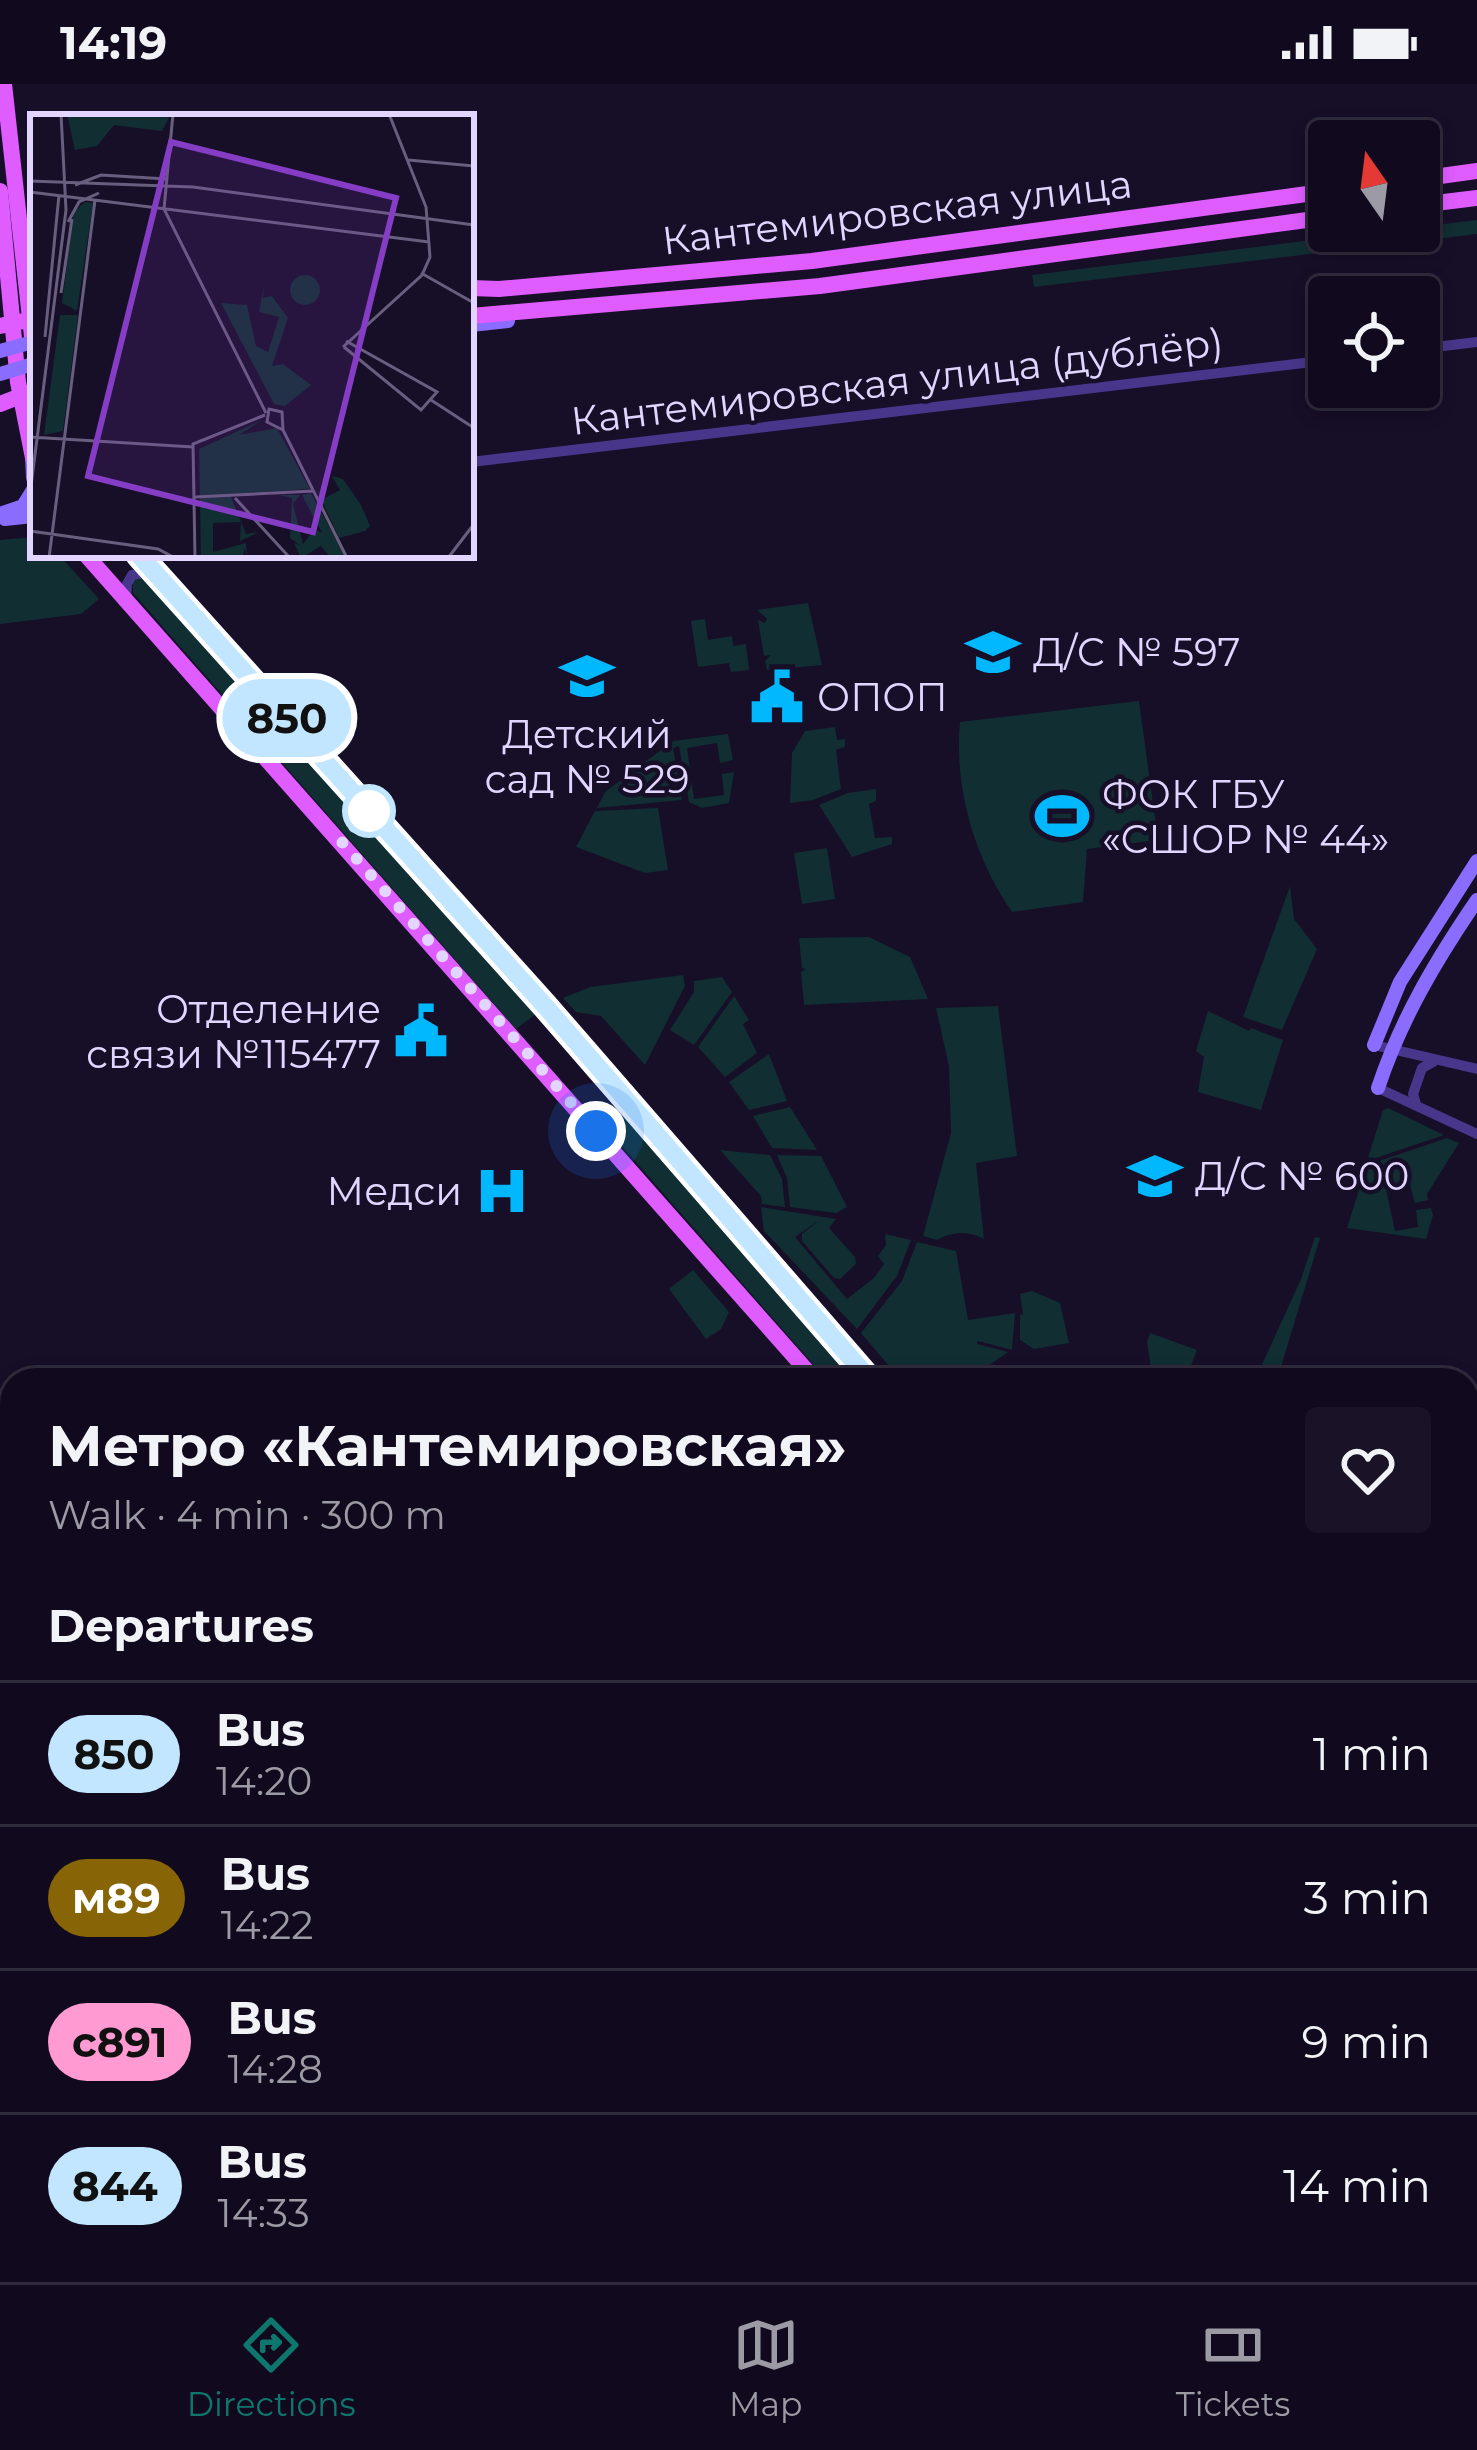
<!DOCTYPE html>
<html lang="en">
<head>
<meta charset="utf-8">
<style>
	:root { --surface:#110a1e; --page:#1a1327; --text:#f1f3f6; --muted:#9c9aa4; --line:#302b3c; --accent:#0f766e }
	body { margin:0; font-family:Montserrat,sans-serif; background:var(--page); color:var(--text); height:100vh; display:flex; flex-direction:column; font-size:45px; white-space:nowrap }
	* { box-sizing:border-box; margin:0 }
	p { font-size:39px; color:var(--muted) }
	.icon { flex:none; width:66px; height:66px; fill:none; stroke:currentColor; stroke-width:2; stroke-linecap:round; stroke-linejoin:round }
	.map { position:relative; flex:1; overflow:hidden }
	.details { position:absolute; left:0px; top:1284px; width:1479px; height:915px; display:flex; flex-direction:column; background:var(--surface); border-radius:36px 36px 0 0; box-shadow:0 6px 18px #0003,0 0 0 3px var(--line) }
	.details>* { flex:none }
	.badge { padding:0 24px; border-radius:39px; font-size:42px; line-height:78px }
	.needle { width:78px; rotate:346deg }
	.buttons { position:absolute; left:1308px; top:36px; display:grid; gap:24px }
	.buttons a { display:grid; place-items:center; width:132px; height:132px; border-radius:12px; background:var(--surface); box-shadow:0 6px 18px #0003,0 0 0 3px var(--line); font-size:60px }
	.you { position:absolute; width:60px; height:60px; margin:-30px; border:9px solid #fff; border-radius:50%; background:#1a73e8; box-shadow:0 0 0 18px #1a73e833 }
	.map>.badge { position:absolute; translate:-50% -50%; box-shadow:0 0 0 6px #fff }
	h2 { padding:0 48px; font-size:45px; line-height:108px }
	.round { display:grid; place-items:center; flex:none; width:126px; height:126px; border-radius:12px; background:var(--page) }
	.headline { display:flex; align-items:center; justify-content:space-between; height:204px; padding:0 48px }
	h1 { font-size:57px; font-weight:700; line-height:90px }
	ul { padding:0; list-style:none }
	li { display:flex; align-items:center; gap:36px; height:144px; padding:0 48px; border-top:3px solid var(--line) }
	li div { flex:1 }
	li b { display:block; font-size:45px }
	li em { font-style:normal }
	li .badge { min-width:132px; font-weight:700; text-align:center }
	.status { display:flex; justify-content:space-between; align-items:center; height:84px; padding:0 60px; background:var(--surface); direction:ltr }
	.status svg { height:33px; fill:currentColor }
	.tabs { display:flex; justify-content:space-around; align-items:center; height:168px; border-top:3px solid var(--line); background:var(--surface); font-size:33px; color:var(--muted) }
	.tabs a { display:grid; justify-items:center; gap:6px }
	.tabs .on { color:var(--accent) }
	.map>svg:first-child { display:block }
</style>
</head>
<body>
<div class="status"><b>14:19</b><svg viewBox="0 0 49 12"><path d="M0 12V9h3v3zM5 12V6h3v6zM10 12V3h3v9zM15 12V0h3v12zM26 1h20v11H26zM47 4h2v5h-2z"/></svg></div>
<div class="map">
<svg width="1477" height="2198" viewBox="0 0 1477 2198">
	<rect width="100%" height="100%" fill="#170e28"/>
	<g fill="#112e33">
		<path d="M1477,136V150L1034,203L1032,191L1385,147H1419V143Z"/>
		<path d="M33,453V471H59L99,515L81,530L0,540V456Z"/>
		<path d="M146,491L221,576L251,603L536,930L516,945L133,509V496Z"/>
		<path d="M808,519L822,581L767,586L765,577L771,571L764,572L758,536L765,539L767,535L757,526Z"/>
		<path d="M705,535L708,556L732,552L733,562L746,560L749,586L731,588L729,579L698,583L691,537Z"/>
		<path d="M1139,617L1158,756L1087,765L1083,818L1012,828C974,773 954,704 960,638Z"/>
		<path d="M835,643L837,656L845,655V663L836,666L841,705L813,716L790,719L792,669L805,647Z"/>
		<path d="M728,650L733,676L720,679L717,659L687,664L694,715L724,711L722,690L734,688L729,719L702,724L689,718L679,662L673,664L682,716L597,724L605,708L673,657Z"/>
		<path d="M876,705V717L869,720L875,754L892,753V760L852,773L819,721L848,709Z"/>
		<path d="M658,724L668,786L645,789L576,763L595,727Z"/>
		<path d="M827,764L835,815L802,820L794,769Z"/>
		<path d="M1290,802L1294,835L1317,865L1282,946L1243,933Z"/>
		<path d="M869,853L910,873L928,915L804,921L801,888L806,885L802,884L799,854Z"/>
		<path d="M683,891L685,902L645,981L601,932L576,928L563,914L590,903Z"/>
		<path d="M722,893L732,908L694,961L670,946L694,908V897Z"/>
		<path d="M734,912L749,936L743,940L757,969L725,993L698,963Z"/>
		<path d="M998,922L1017,1072L976,1079L984,1155C968,1147 953,1147 937,1156L923,1152L951,1049L949,982L936,924Z"/>
		<path d="M1208,927L1249,947L1251,944L1283,956L1261,1026L1198,1008L1204,973L1196,967Z"/>
		<path d="M769,970L787,1017L749,1026L729,998Z"/>
		<path d="M790,1023L817,1066L772,1064L753,1032Z"/>
		<path d="M1388,1024L1444,1051L1367,1077L1383,1026Z"/>
		<path d="M621,1030H622L857,1296H827L606,1044Z"/>
		<path d="M1447,1054L1459,1059L1427,1110L1428,1116L1415,1119L1410,1101L1386,1105L1395,1147L1418,1143L1416,1126L1431,1124L1433,1131L1426,1155L1347,1144L1367,1081Z"/>
		<path d="M720,1066L770,1071L782,1095L785,1123L762,1120L761,1112Z"/>
		<path d="M777,1071L821,1072L847,1123L836,1129L790,1123L787,1094Z"/>
		<path d="M761,1123L836,1135L829,1144L855,1173L856,1180L840,1195L834,1194L802,1157V1150L821,1135L795,1153L847,1215L874,1194L884,1180L878,1172L886,1161L885,1150L911,1156L897,1192L857,1245L764,1147Z"/>
		<path d="M1315,1153L1320,1154L1277,1296H1255L1301,1195Z"/>
		<path d="M917,1158L956,1167L968,1236L1015,1229L1012,1266L978,1257L977,1260L1008,1268L979,1288L977,1296H901L861,1249L902,1197Z"/>
		<path d="M693,1186L729,1228L721,1245L706,1255L669,1205Z"/>
		<path d="M1032,1207L1060,1219L1069,1259L1034,1265L1020,1256V1231L1023,1230L1020,1210Z"/>
		<path d="M1150,1249L1197,1266L1190,1284L1220,1296H1153L1147,1258Z"/>
	</g>
	<g fill="none" stroke-linecap="round" stroke-linejoin="round">
		<g stroke="#48368a" stroke-width="10">
			<path d="M1419,265L1477,258"/>
			<path d="M471,378L1329,276"/>
			<path d="M126,517L127,500L132,491L153,487"/>
			<path d="M1374,961L1477,985"/>
			<path d="M1378,1004L1477,1050"/>
			<path d="M1416,1020L1413,1010L1422,984L1433,978"/>
			<path d="M1082,2187L1100,2198"/>
		</g>
		<g stroke="#8a6cff" stroke-width="14">
			<path d="M471,241L508,237"/>
			<path d="M32,373L33,394"/>
			<path d="M0,430L23,422L33,406"/>
			<path d="M5,435L33,432"/>
			<path d="M1374,961L1400,898L1477,777"/>
			<path d="M1378,1004C1401,935 1436,876 1477,816"/>
			<path d="M0,1976L12,1975"/>
			<path d="M0,1992L12,1990"/>
			<path d="M1467,1994L1477,2005"/>
		</g>
		<g stroke="#df5cff" stroke-width="16">
			<path d="M4,0L33,261"/>
			<path d="M1419,95L1477,87"/>
			<path d="M0,107L18,298L33,374"/>
			<path d="M1419,121L1477,114"/>
			<path d="M471,204L499,205L812,177L1329,107"/>
			<path d="M471,232L820,202L1329,133"/>
			<path d="M86,471L815,1296"/>
			<path d="M139,471L546,922L870,1296"/>
			<path d="M691,2187L694,2198"/>
			<path d="M710,2187L713,2198"/>
		</g>
		<g stroke="#8a6cff" stroke-width="14">
			<path d="M0,267L33,258"/>
			<path d="M0,290L33,280"/>
		</g>
		<g stroke="#df5cff" stroke-width="16">
			<path d="M0,242L33,235"/>
			<path d="M0,320L33,307"/>
		</g>
	</g>
	<g fill="none" stroke-linecap="round" stroke-linejoin="round">
		<defs>
			<path id="line" d="M139,471L545,922L870,1296"/>
		</defs>
		<use href="#line" stroke="#fff" stroke-width="27"/>
		<use href="#line" stroke="#c2e6ff" stroke-width="18"/>
		<path stroke="#e2d5ff" stroke-width="12" stroke-dasharray="0 21.6" d="M369,727L341,757L596,1047"/>
	</g>
	<defs>
		<symbol id="school-bare" viewBox="-9 -9 18 18"><path d="M0-5L7-2L0 1L-7-2ZM-4 1L0 2.5L4 1V4Q0 6-4 4Z" fill="#01b8ff" stroke="#170e28" stroke-width="2.5" paint-order="stroke"/></symbol>
		<symbol id="civic-bare" viewBox="-9 -9 18 18"><path d="M-.6-6.5H3V-4.5H.6V-3L4-1V1h2V6H-6V1h2V-1L-.6-3ZM-1.2 2.5V6h2.4V2.5Z" fill="#01b8ff" stroke="#170e28" stroke-width="2.5" paint-order="stroke"/></symbol>
		<symbol id="stadium-bare" viewBox="-9 -9 18 18"><path d="M0-5a6.5 5 0 1 0 0 10a6.5 5 0 1 0 0-10ZM-3.5-1.8h7v3.6h-7Z" fill="#01b8ff" stroke="#170e28" stroke-width="2.5" paint-order="stroke"/></symbol>
		<symbol id="hospital-bare" viewBox="-9 -9 18 18"><path d="M-5-5h3v3.5h4V-5h3V5h-3V1.5h-4V5h-3Z" fill="#01b8ff" stroke="#170e28" stroke-width="2.5" paint-order="stroke"/></symbol>
	</defs>
	<g fill-rule="evenodd">
		<use href="#school-bare" x="955" y="530" width="76" height="76"/>
		<use href="#school-bare" x="549" y="554" width="76" height="76"/>
		<use href="#civic-bare" x="739" y="575" width="76" height="76"/>
		<use href="#stadium-bare" x="1024" y="694" width="76" height="76"/>
		<use href="#civic-bare" x="383" y="909" width="76" height="76"/>
		<use href="#school-bare" x="1117" y="1054" width="76" height="76"/>
		<use href="#hospital-bare" x="464" y="1069" width="76" height="76"/>
	</g>
	<circle fill="#fff" stroke="#c2e6ff" stroke-width="6" cx="369" cy="727" r="24"/>
	<g text-anchor="middle" dominant-baseline="central" stroke-width="9" stroke-linejoin="round" paint-order="stroke">
		<g font-size="39" fill="#e2d5ff" stroke="#170e28">
			<text transform="translate(897 128) rotate(-7)">Кантемировская улица</text>
			<text transform="translate(897 297) rotate(-7)">Кантемировская улица (дублёр)</text>
		</g>
		<g font-size="39" fill="#e2d5ff" stroke="#170e28" text-anchor="start">
			<text x="1033" y="568">Д/C № 597</text>
			<text x="817" y="613">ОПОП</text>
			<text x="587" y="650" text-anchor="middle">Детский<tspan x="587" dy="45">сад № 529</tspan></text>
			<text x="1102" y="710">ФОК ГБУ<tspan x="1102" dy="45">«СШОР № 44»</tspan></text>
			<text x="381" y="925" text-anchor="end">Отделение<tspan x="381" dy="45">связи №115477</tspan></text>
			<text x="1195" y="1092">Д/C № 600</text>
			<text x="462" y="1107" text-anchor="end">Медси</text>
		</g>
	</g>
	<g transform="translate(30 30)">
		<rect width="444" height="444" fill="#170e28"/>
		<path d="M37,0H141L132,17L84,11L67,32L45,36ZM55,88L63,89L47,197L32,189L44,98ZM260 176a15 15 0 1 1 30 0a15 15 0 1 1-30 0ZM234,171L233,184L242,182L258,204L242,252L253,250L281,271L255,292L244,290L191,189L217,191L226,232L238,238L249,203L229,198ZM30,201H48L33,317L14,321ZM232,306L209,321L247,314L280,375L200,380L216,420L229,418L210,427L211,408L183,409V438L216,429L217,444L215,434L212,444H171L169,335ZM302,362L313,365L331,391L340,412L335,417L309,424L285,372L293,385L310,376ZM281,379L316,444H301L291,432L271,444L264,429L271,432L260,424L262,384L249,381H270L263,390L273,430L285,415L292,419L272,381Z" fill="#112e33"/>
		<path fill="none" stroke="#685e7e" stroke-width="3" d="M143,0L134,95L236,299M378,46L444,52M0,67L163,73L444,111M45,71L71,61L137,65M0,78L399,128M38,108L49,88L69,79M391,159L444,189M31,179L42,105M15,223L29,81M313,233L392,161L400,143L396,93L359,0M314,233L391,296L407,278L316,227M401,286L444,314M253,316L237,308L239,295L252,298L253,316L317,444M0,323L163,333M0,380L36,96L31,0M165,383L284,377M205,384L260,444M0,417L128,435L145,444M19,444L65,86M165,444L163,330L235,301M418,444L444,410"/>
		<path fill="#853dc5" fill-opacity="0.15" stroke="#853dc5" stroke-width="6" d="M141,28L366,84L283,418L58,362Z"/>
		<rect width="444" height="444" fill="none" stroke="#e2d5ff" stroke-width="6"/>
	</g>
</svg>
<div class="buttons">
<a><svg class="needle" viewBox="-14 -14 28 28"><path d="M0-13l5 13h-10z" fill="#e53935"/><path d="M0 13l5-13h-10z" fill="#9c9aa4"/></svg></a>
<a><svg class="icon" aria-label="locate" viewBox="0 0 24 24"><circle cx="12" cy="12" r="6"/><path d="M12 2v4M12 18v4M2 12h4M18 12h4"/></svg></a>
</div>
<div class="you" style="left:596px;top:1047px"></div>
<b class="badge" style="left:287px;top:634px;background:#c2e6ff;color:#111">850</b>
<section class="details">
<div class="headline"><div><h1>Метро «Кантемировская»</h1><p>Walk · 4 min · 300 m</p></div><a class="round"><svg class="icon" aria-label="heart" viewBox="0 0 24 24"><path d="M12 20l-8-8c-3-5 5-10 8-4 3-6 11-1 8 4z"/></svg></a></div>
<h2>Departures</h2>
<ul>
<li><span class="badge" style="background:#c2e6ff;color:#111">850</span><div><b>Bus</b><p>14:20</p></div><em>1 min</em></li>
<li><span class="badge" style="background:#876406;color:#fff">м89</span><div><b>Bus</b><p>14:22</p></div><em>3 min</em></li>
<li><span class="badge" style="background:#ff9ad2;color:#111">с891</span><div><b>Bus</b><p>14:28</p></div><em>9 min</em></li>
<li><span class="badge" style="background:#c2e6ff;color:#111">844</span><div><b>Bus</b><p>14:33</p></div><em>14 min</em></li>
</ul>
</section>
</div>
<nav class="tabs">
<a class="on"><svg class="icon" aria-label="directions" viewBox="0 0 24 24"><path d="M12 3l9 9-9 9-9-9zM9 14v-3h6M13 9l2 2-2 2"/></svg>Directions</a>
<a><svg class="icon" aria-label="map" viewBox="0 0 24 24"><path d="M3 6l6-2 6 2 6-2v14l-6 2-6-2-6 2zM9 4v14M15 6v14"/></svg>Map</a>
<a><svg class="icon" aria-label="tickets" viewBox="0 0 24 24"><path d="M3 7h18v10H3zM15 7v10"/></svg>Tickets</a>
</nav>
</body>
</html>
